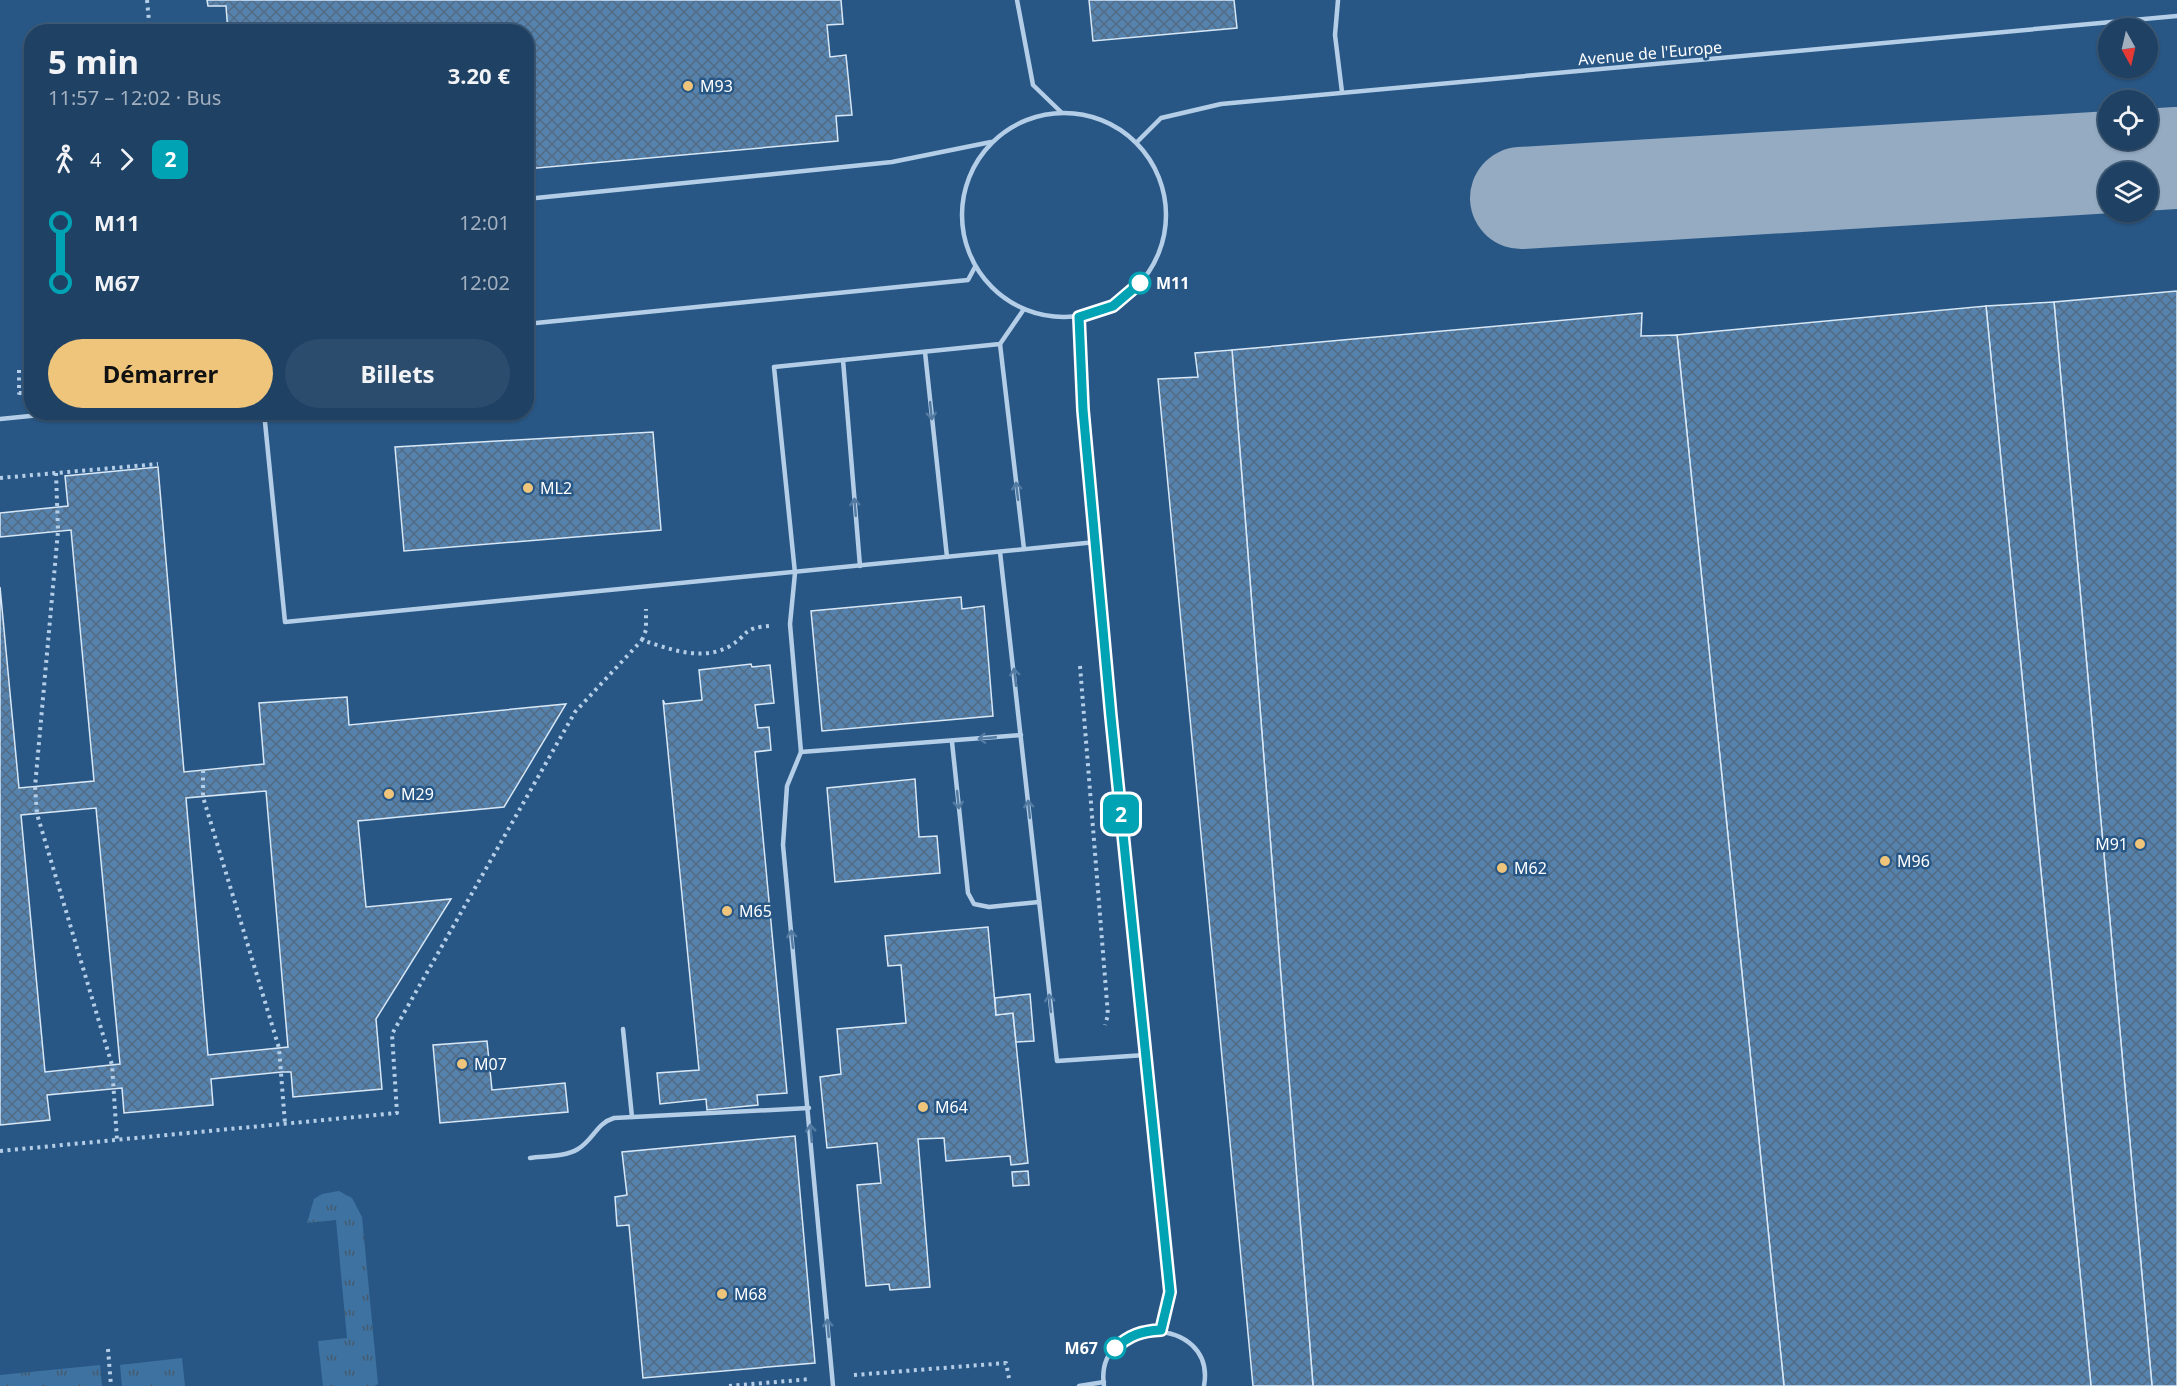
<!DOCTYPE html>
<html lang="fr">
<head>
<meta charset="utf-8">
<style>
	:root { --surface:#1f4164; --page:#2c4c6d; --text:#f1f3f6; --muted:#a1afbf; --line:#3c5a78; --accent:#eec57b }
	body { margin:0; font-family:"Noto Sans",sans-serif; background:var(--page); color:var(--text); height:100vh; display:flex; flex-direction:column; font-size:22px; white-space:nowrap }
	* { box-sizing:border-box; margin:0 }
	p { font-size:20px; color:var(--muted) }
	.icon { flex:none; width:33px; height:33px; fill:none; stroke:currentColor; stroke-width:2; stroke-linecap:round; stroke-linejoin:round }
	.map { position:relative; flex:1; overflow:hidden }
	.drawer { position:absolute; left:24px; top:24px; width:510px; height:396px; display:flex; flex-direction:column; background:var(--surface); border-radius:24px; box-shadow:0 2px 4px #0004,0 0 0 2px var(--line) }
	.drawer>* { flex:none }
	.badge { padding:0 12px; border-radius:9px; font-size:21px; line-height:39px }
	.needle { width:39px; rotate:172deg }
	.tools { position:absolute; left:2098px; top:18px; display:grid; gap:12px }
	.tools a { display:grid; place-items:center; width:60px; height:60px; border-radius:50%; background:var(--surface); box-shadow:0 2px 4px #0004,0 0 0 2px var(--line); font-size:30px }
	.map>.badge { position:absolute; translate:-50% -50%; box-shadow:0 0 0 3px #fff }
	.legs { display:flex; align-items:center; gap:9px; height:66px; padding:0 24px; font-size:20px }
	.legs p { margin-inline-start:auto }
	.summary { display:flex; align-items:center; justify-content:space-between; height:102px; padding:0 24px }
	h1 { font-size:33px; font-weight:700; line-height:45px }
	.button { display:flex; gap:12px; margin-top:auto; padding:12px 24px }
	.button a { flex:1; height:69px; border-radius:36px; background:var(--accent); color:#111; font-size:24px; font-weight:700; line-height:69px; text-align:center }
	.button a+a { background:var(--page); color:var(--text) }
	ul { padding:0 24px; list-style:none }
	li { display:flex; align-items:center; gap:21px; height:60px; font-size:22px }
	li i { display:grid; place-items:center; width:9px; height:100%; margin:0 8px; background:currentColor }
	li i::after { content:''; width:15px; height:15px; margin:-8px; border:4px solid; border-radius:50%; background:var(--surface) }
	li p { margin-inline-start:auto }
	li:first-child i { background:linear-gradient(#0000 50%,currentColor 0) }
	li:last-child i { background:linear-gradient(currentColor 50%,#0000 0) }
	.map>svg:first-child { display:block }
</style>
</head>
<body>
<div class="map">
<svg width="2177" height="1386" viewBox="0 0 2177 1386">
	<defs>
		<pattern id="grass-tufts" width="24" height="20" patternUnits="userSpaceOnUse" patternTransform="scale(1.5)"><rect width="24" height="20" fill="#3e72a1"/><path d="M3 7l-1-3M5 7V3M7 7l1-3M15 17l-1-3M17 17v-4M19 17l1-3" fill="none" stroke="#465b6e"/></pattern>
		<pattern id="building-cross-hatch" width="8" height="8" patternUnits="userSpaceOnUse" patternTransform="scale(1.5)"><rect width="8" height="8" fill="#5683ae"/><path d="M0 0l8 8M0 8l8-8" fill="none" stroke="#526a82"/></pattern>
	</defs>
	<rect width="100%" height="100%" fill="#295785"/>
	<g fill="url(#grass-tufts)">
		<path d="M339,1191L352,1198L362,1217L378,1384L374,1386H323L318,1341L347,1338L336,1220L307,1223L314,1199L322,1194Z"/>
		<path d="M182,1358L185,1386H122L120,1365Z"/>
		<path d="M100,1365L102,1386H0V1375Z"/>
	</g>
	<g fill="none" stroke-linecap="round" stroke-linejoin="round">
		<path stroke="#94abc2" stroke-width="102" d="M1521,198L2177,158"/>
	</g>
	<g fill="url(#building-cross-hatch)" stroke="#d7e7f6" stroke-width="1.5" fill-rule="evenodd">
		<path d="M207,0H841L843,24L827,25L830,57L846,55L852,115L836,116L838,141L526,169V32H228L226,6H208Z"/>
		<path d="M1089,0H1234L1237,28L1093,41Z"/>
		<path d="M2177,291V1386H2152L2054,302Z"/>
		<path d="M2054,302L2152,1386H2091L1986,306Z"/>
		<path d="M1986,306L2091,1386H1784L1677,335Z"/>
		<path d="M1642,313L1641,336L1677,335L1784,1386H1313L1232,350Z"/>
		<path d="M1232,350L1313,1386H1253L1158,379L1198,377L1195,353Z"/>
		<path d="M653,432L661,530L404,551L395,447Z"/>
		<path d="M158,467L184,772L264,764L259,703L347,697L349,725L566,704L504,807L358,821L366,907L451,899L376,1019L382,1089L293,1097L291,1072H282L211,1079L213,1105L124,1113L122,1088L47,1095L50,1120L0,1125V587L19,788L94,781L71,530L0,537V513L68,506L65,476ZM266,791L288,1047L208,1055L186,798ZM96,808L120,1064L45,1072L21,815Z"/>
		<path d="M961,597L962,609L984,606L993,716L822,731L811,611Z"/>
		<path d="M751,664L752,667L770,665L774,703L755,705L758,728L769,727L771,750L755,752L787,1093L757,1095L758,1105L707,1110L706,1099L660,1104L657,1073L699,1070L663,700L665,704L702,700L699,670Z"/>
		<path d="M915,779L919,837L937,836L940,873L835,882L827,788Z"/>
		<path d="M988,927L996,1015L1013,1013L1028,1163L1011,1165L1010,1156L946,1161L944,1138L918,1139L930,1287L890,1290L889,1284L866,1286L857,1185L881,1183L877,1143L827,1148L820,1077L841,1074L837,1029L906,1023L901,965L888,966L885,936Z"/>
		<path d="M1030,994L1034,1041L1016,1042L1013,1013L996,1015L995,998Z"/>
		<path d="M487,1041L492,1090L565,1083L568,1112L440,1123L433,1045Z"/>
		<path d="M795,1136L815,1363L643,1378L629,1225L617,1226L615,1197L627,1195L622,1152Z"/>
		<path d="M1028,1171L1029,1185L1013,1186L1012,1172Z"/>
	</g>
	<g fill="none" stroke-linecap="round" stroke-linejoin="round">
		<g stroke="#b4cee7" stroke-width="4" stroke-dasharray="3 4.5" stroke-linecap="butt">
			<path d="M147,0L150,32"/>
			<path d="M19,370V393H22"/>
			<path d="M56,473L58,531L35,787L37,814L112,1065L117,1140"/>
			<path d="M0,478L158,464"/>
			<path d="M642,640L646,630V609"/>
			<path d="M1080,666L1108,1015L1105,1025"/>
			<path d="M203,770V797L279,1048L285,1124"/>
			<path d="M0,1151L397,1113L392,1034L575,712L642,640C669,649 702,662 730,646C750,634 741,628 770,626"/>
			<path d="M108,1349L111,1386"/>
			<path d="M854,1375L1006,1363L1009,1378"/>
			<path d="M729,1386L811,1379"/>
		</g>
		<g stroke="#b4cee7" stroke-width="4.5">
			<path d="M1017,0L1033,85L1061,112"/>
			<path d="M1338,0L1335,35L1342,92"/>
			<circle cx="1064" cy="215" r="102"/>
			<path d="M1137,142L1161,118L1221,104L2177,16"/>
			<path d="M526,199L892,162L991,142"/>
			<path d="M1079,317L1083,410L1111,717L1170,1292L1161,1330"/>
			<path d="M526,324L968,280L975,267"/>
			<path d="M1000,344L1024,549"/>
			<path d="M925,352L947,557"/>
			<path d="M843,360L860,566"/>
			<path d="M264,412L285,622L1096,542"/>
			<path d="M0,419L70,412"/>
			<path d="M1000,552L1057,1061L1145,1055"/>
			<path d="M952,742L968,893L974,904L989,907L1039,902"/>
			<path d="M801,752L1021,735"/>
			<path d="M623,1029L632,1117"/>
			<path d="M530,1158C545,1156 565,1157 578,1149C593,1140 597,1123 614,1118L809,1108"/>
			<path d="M833,1386L783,845L787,786L801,752L790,624L795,573L774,367L1000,344L1024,309"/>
			<path d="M1079,1386L1104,1382"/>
			<path d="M1104,1386C1093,1313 1217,1314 1204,1386"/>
		</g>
	</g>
	<defs><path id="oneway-shaft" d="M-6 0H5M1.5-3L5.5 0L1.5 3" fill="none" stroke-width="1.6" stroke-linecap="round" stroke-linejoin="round" transform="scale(1.5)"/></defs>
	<g stroke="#537ba2">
		<use href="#oneway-shaft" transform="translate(931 411) rotate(84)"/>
		<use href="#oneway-shaft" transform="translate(1017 491) rotate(-97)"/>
		<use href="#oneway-shaft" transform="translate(855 507) rotate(-95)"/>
		<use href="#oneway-shaft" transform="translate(1015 677) rotate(-97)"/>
		<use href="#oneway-shaft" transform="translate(987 738) rotate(175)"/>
		<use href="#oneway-shaft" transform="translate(958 800) rotate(84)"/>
		<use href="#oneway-shaft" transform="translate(1029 809) rotate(-96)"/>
		<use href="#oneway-shaft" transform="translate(792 939) rotate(-96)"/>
		<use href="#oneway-shaft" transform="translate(1050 1003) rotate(-96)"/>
		<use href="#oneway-shaft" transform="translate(811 1133) rotate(-95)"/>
		<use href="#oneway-shaft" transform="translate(828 1328) rotate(-95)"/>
	</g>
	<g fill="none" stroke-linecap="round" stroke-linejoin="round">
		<defs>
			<path id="line-1" d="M1115,1348C1130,1335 1141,1331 1161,1330L1170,1292L1111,717L1083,410L1079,317L1113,306L1140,283"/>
		</defs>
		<use href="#line-1" stroke="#fff" stroke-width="14"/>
		<use href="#line-1" stroke="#00a3b4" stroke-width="9"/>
	</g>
	<g fill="#eec57b" stroke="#295785" stroke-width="2">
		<circle cx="688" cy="86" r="6"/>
		<circle cx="528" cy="488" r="6"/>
		<circle cx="389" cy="794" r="6"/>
		<circle cx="2140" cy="844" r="6"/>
		<circle cx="1885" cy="861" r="6"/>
		<circle cx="1502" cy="868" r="6"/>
		<circle cx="727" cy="911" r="6"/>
		<circle cx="462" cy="1064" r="6"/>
		<circle cx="923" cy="1107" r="6"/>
		<circle cx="722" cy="1294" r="6"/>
	</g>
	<g fill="#fff" stroke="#00a3b4" stroke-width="3">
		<circle cx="1140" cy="283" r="10"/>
		<circle cx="1115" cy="1348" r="10"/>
	</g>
	<g text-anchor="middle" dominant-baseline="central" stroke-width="5" stroke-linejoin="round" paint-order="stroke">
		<g font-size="16" fill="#fff" stroke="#295785">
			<text transform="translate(1650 53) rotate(-5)">Avenue de l'Europe</text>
		</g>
		<g font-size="16" fill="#fff" stroke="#295785" text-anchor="start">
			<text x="700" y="86">M93</text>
			<text x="540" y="488">ML2</text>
			<text x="401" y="794">M29</text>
			<text x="2128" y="844" text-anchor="end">M91</text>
			<text x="1897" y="861">M96</text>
			<text x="1514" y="868">M62</text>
			<text x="739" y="911">M65</text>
			<text x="474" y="1064">M07</text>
			<text x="935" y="1107">M64</text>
			<text x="734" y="1294">M68</text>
		</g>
		<g font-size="16" font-weight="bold" fill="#fff" stroke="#295785" text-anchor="start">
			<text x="1156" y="283">M11</text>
			<text x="1098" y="1348" text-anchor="end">M67</text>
		</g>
	</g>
</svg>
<div class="tools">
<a><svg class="needle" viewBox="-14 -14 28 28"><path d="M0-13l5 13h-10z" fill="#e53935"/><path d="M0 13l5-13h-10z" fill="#a1afbf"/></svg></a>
<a><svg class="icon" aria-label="locate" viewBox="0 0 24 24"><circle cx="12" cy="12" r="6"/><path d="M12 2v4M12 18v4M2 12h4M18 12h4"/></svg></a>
<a><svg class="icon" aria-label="layers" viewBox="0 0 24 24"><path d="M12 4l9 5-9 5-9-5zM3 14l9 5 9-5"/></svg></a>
</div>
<b class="badge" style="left:1121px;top:814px;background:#00a3b4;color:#fff">2</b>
<section class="drawer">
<div class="summary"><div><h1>5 min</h1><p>11:57 – 12:02 · Bus</p></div><b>3.20 €</b></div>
<div class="legs"><svg class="icon" aria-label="walk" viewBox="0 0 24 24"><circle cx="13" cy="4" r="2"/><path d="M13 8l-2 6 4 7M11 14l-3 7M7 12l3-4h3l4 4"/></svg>4<svg class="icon" aria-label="forward" viewBox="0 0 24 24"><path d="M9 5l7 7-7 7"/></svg><b class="badge" style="background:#00a3b4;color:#fff">2</b></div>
<ul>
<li><i style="color:#00a3b4"></i><b>M11</b><p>12:01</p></li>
<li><i style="color:#00a3b4"></i><b>M67</b><p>12:02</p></li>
</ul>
<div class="button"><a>Démarrer</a><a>Billets</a></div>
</section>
</div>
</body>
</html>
